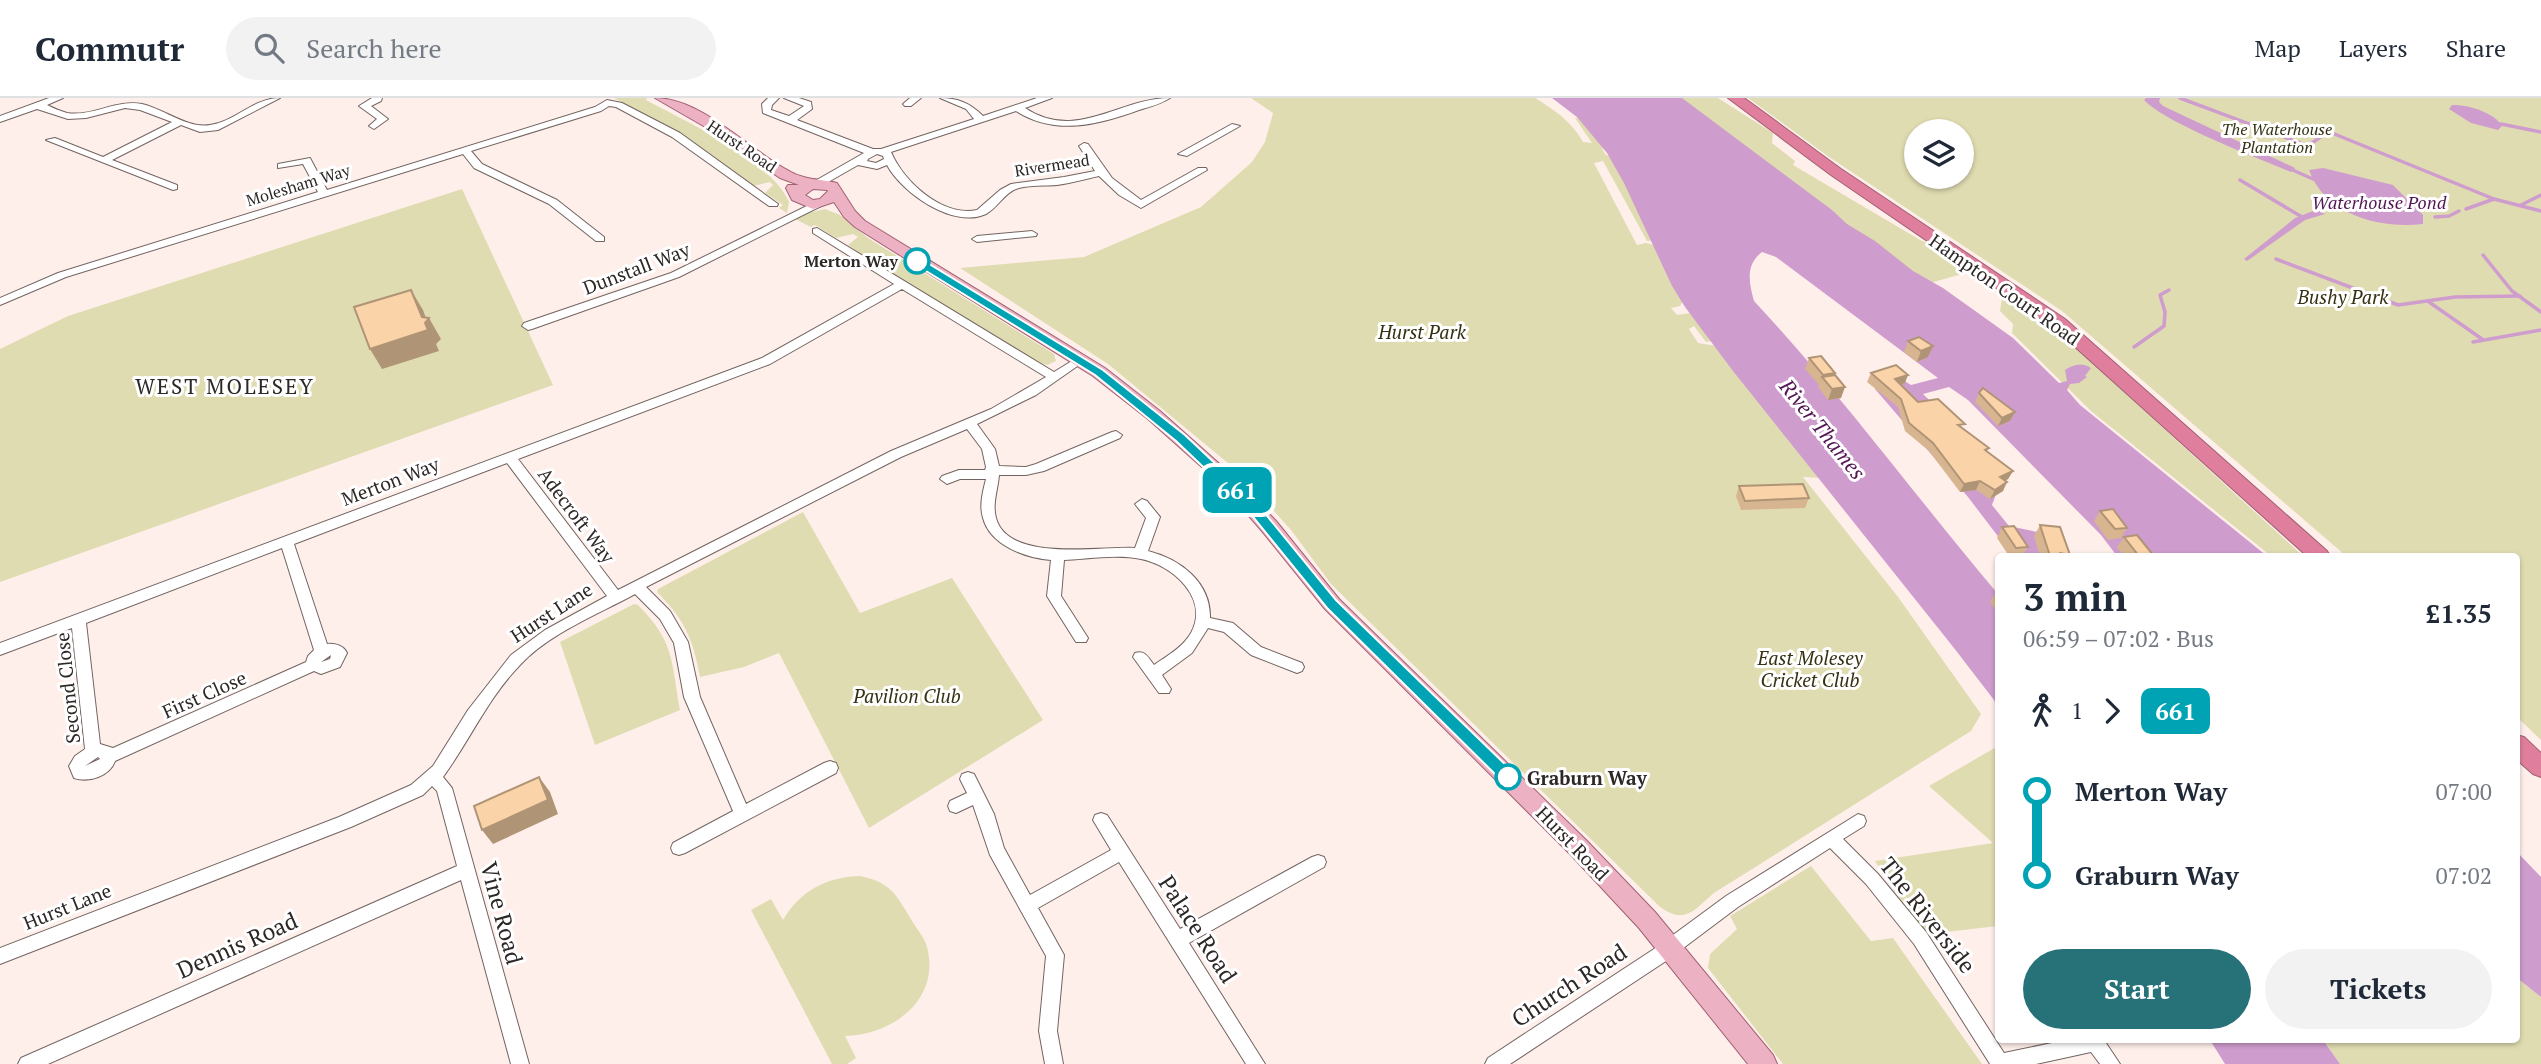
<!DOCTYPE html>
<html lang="en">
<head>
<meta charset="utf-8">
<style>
	:root { --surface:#fff; --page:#f2f2f3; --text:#1f2937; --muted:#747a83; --line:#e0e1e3; --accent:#277178 }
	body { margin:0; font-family:"PT Serif",serif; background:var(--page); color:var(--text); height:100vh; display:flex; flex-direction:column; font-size:26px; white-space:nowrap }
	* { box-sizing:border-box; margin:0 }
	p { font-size:23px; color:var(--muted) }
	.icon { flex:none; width:38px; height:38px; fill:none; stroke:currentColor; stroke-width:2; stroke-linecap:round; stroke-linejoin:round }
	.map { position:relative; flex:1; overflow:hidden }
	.sheet { position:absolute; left:1995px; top:455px; width:525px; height:490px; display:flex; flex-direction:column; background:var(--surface); border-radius:7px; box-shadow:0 2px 5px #0004 }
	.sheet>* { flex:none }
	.badge { padding:0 14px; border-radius:10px; font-size:24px; line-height:46px }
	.buttons { position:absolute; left:1904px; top:21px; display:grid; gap:14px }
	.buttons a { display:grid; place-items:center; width:70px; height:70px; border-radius:50%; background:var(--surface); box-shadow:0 2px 5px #0004; font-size:35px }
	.map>.badge { position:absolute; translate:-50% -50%; box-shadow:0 0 0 4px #fff }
	.legs { display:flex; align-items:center; gap:10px; height:77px; padding:0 28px; font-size:23px }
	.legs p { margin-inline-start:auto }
	.headline { display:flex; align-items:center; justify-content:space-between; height:119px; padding:0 28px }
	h1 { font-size:38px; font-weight:700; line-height:52px }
	.primary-button { display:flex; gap:14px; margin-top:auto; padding:14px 28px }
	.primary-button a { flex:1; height:80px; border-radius:42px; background:var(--accent); color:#fff; font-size:28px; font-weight:700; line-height:80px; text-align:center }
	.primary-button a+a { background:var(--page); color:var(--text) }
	ul { padding:0 28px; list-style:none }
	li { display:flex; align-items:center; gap:24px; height:84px; font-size:26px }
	li i { display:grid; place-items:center; width:10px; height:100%; margin:0 9px; background:currentColor }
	li i::after { content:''; width:18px; height:18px; margin:-9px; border:5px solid; border-radius:50%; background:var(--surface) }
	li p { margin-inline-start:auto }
	li:first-child i { background:linear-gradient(#0000 50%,currentColor 0) }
	li:last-child i { background:linear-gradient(currentColor 50%,#0000 0) }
	header { display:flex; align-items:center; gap:42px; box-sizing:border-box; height:98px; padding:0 35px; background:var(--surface); border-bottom:2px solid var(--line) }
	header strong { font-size:33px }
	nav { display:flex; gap:38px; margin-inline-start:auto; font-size:24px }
	.search { width:490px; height:63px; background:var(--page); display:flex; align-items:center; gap:18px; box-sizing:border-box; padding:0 24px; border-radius:38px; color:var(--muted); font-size:26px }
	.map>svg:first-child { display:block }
</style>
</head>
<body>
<header>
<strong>Commutr</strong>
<div class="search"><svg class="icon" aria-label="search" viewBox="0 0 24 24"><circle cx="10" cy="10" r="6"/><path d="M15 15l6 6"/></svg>Search here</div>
<nav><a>Map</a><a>Layers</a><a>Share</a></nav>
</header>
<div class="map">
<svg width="2541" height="966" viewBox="0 0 2541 966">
	<rect width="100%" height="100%" fill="#ffefeb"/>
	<g fill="#e0dcb1" fill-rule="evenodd">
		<path d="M614,0H647L646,2C686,24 770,61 789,104L787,115L779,110L783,107L765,95L773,87L770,84L753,88L686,39Z"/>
		<path d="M1251,0H1535C1555,12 1572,24 1583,44L1592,45L1575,20L1585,19L1608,46L1602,51L1606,57L1626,63L1656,142L1647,143L1603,63L1594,65L1637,147L1646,145L1662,149L1687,197L1680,208L1671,210L1677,217L1698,214L1716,242L1706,244L1694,228L1689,231L1698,245L1717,248L1822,380L1803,379L1898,499L1981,616L1971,633L1714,795C1694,812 1685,827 1660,809L1331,486L1291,432L1240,375L1108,266L960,170L1084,159L1201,109L1252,64L1265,44L1273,15Z"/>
		<path d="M1679,0H1718L1773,35L1772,45L1795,63L1793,67L1922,143L1940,148L1976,172L1930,185L1794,92L1796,86Z"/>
		<path d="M1748,0H2541V642L2517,619L2516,458H2346L2062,213L1829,59ZM1916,33H1962V79H1916Z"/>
		<path d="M462,91L553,287L0,484V251L68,218Z"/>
		<path d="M825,111L840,117L868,140L1054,256L1056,263L1047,267L1037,264L866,160L848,147L858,139L853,136L836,140L815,127L811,129L795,121L807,115Z"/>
		<path d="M2003,193L2067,242L2303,458H2271L2091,313L2012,235L2013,226L2000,213Z"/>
		<path d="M803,414L860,515L952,480L1043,622L869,730L779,555L744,569L700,579C693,541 685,522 657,494L658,491Z"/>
		<path d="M634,506L638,507C675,544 671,563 680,612L595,647L560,544Z"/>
		<path d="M1998,648V828L1928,836L1892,790L1875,763L1993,745L1929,688Z"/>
		<path d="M1811,768L1871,843L1893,840L1982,966H1783L1708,870L1710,856L1737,831L1730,818Z"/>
		<path d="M860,778C890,784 896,796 911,821C916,830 925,840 927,849C941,902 892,937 845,938L856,960L847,966H832L751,812L771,801L783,822C800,793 826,779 860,778Z"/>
		<path d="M2517,880L2541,899V966H2340L2323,942H2516Z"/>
	</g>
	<g fill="#cf9cce">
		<path d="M1552,0H1682L1832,112L1847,126L1875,143L1913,173L1943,190L2013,240L2059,285L2067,283L2065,272C2074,266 2082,264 2091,270L2085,278L2087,279L2079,285L2070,286L2067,292L2080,307L2267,458H2117L2101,437L1968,302L1949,289L1923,296L2004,375L1992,407L2009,428L2037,434L2062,458H2013L1968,399L1875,291L1877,279L1894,277L1911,287L1938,280L1776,159L1762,154C1745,167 1749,185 1754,203C1841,296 1916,399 1998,496V613L1994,602L1954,550L1733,273L1685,209L1672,188L1624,85L1607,55L1577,19Z"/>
		<path d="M2146,0H2160L2159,4L2163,8L2295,70L2291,74C2256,59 2167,26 2144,2Z"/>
		<path d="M2452,7C2468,6 2495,15 2502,28L2498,32L2471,25L2449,11Z"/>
		<path d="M2323,70L2393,87L2423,117V126C2380,131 2325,117 2309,72Z"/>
		<path d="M2318,111L2325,116L2305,122L2247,163L2244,161L2295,120Z"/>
		<path d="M2517,754L2541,779V899L2517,880Z"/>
		<path d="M2210,942H2323L2340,966H2225Z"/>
	</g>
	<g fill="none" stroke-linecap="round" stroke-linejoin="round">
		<g stroke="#cf9cce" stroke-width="3.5">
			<path d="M2180,0L2308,48L2326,35H2332L2494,101L2541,113"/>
			<path d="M2501,26L2541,34"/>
			<path d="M2288,70L2313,81"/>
			<path d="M2240,82L2302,119"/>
			<path d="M2521,107L2541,97"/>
			<path d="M2466,111L2494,101"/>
			<path d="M2435,119L2449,118L2459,113"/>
			<path d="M2483,157L2512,193L2541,214"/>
			<path d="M2276,161L2398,207L2455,199L2520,198"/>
			<path d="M2429,204L2482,241"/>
			<path d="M2473,244L2541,232"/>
			<path d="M2134,249L2164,228L2165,214L2160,197L2169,192"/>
		</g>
		<defs>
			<g id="minor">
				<path d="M49,0H63L47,7C53,10 60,13 67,15C93,19 116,1 142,6C164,11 188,31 210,27C235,24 253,0 280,0L218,32L200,34L181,27L112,62L177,87V91L173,92L46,42L55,40L103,59L172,24L140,12L125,10L86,20L68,21L37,11L0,24V18Z"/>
				<path d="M372,0H382L381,3L371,8L388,21L374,31L369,28L377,21L359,8Z"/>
				<path d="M768,0H779L772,7L771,12L789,18L804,8L784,0H799L811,4L812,11L797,22L873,51H881L974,21L966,11L940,0C958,0 970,5 983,18L1037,0H1052L1025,10C1077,44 1119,0 1170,0C1161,6 1149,9 1139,12C1098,27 1055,38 1016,13L891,54C904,84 942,119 977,112L1000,92L1011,86L1064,79L1095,73L1079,48L1084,45L1088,46L1112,80L1141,102L1198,70H1206L1207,72L1141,110L1119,97L1099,78C1085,81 1071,85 1057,87C1045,88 1031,87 1019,90C1004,94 999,109 986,116C953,131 902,95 887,67L877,71L858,67L823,87H815V83L864,55L763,15L762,6ZM877,56L883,58L884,61L876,65L867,63L868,61Z"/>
				<path d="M910,0H921L911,8H905L903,6Z"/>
				<path d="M607,2L622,5L680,35L778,106L777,108H769L672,39L616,9L609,8L601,13L471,53L482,66L557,102L604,139V143H596L549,106L474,70L463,56L66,179L0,207V200L58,175L318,94L303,66L278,70V66L310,60L327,92L595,9Z"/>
				<path d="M1232,26L1240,28L1187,58L1178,56Z"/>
				<path d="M817,103L821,104V108L679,179L532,231L528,232L522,228L524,225L671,175Z"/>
				<path d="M817,130L1054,274L1080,258L1086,262L1036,297L977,326L995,351L999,368L1026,369L1036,366L1112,334L1116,333L1122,337L1120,340L1044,373L1026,377H999C998,391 992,406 996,420C1008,465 1101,448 1135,450L1146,420L1135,406L1142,401L1147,403L1160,419L1148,453C1180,461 1211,484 1210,520L1233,525L1261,549L1302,565L1304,569L1302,573L1297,575L1251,557L1224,534L1208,530L1192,555L1162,577L1171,591L1169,595H1159L1133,559L1135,555C1145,552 1148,559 1154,567C1167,558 1183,549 1191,535C1210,500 1172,467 1141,461C1116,456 1089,461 1064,462L1061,498L1088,540L1086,544H1076L1047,498L1051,462C1025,460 990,447 983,420C979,407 983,393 986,381H960L947,386L940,381L942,378L959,372H985L986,369L982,351L967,331L901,359L646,489L670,513L688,544L700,599L746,706L824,665L830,663L836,665L838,670L836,675L685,755L679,757L673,755L671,750L673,745L733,713L684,599L674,545L660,521L635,496C597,517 550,535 520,567C488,600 470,642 443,679L452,690L529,966H511L461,782L48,966H18L21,960L457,768L437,693L432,688L423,697L351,729L0,866V850L339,719L411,687L433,668L468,612L511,557L545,532L607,498L507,365L294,446L327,546C335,545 344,548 347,555L340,569L321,576L314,573L115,663C110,678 89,685 74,680L69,668L75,658L85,651L72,530L0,557V545L762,260L894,186L813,135V131ZM902,191L1046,279L991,311L891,353L618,492L518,361L770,266ZM282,450L314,552L308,558L306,564L113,650L100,646L86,525ZM331,557L330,561L321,564ZM98,659L100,661L85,668Z"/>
				<path d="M1032,133L1037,136L1036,138L977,144L972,141L977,138Z"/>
				<path d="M968,674L974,676L994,716L1004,750L1030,797L1111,752L1093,722L1095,717L1101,715L1107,717L1180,831L1312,759L1318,757L1324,759L1326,764L1324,769L1189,845L1265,966H1246L1119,764L1038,810L1064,857L1057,933L1063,966H1045L1039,933L1046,858L990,757L973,707L956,715L950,713L948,708L950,703L967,695L960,681L962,676Z"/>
				<path d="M1858,716L1864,718L1866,723L1864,728L1843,741L1878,776L1926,834L2004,955L2066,942H2104L2120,966H2100L2091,954L2036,966H1990L1914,846L1866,786L1830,750L1738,809L1666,863L1510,966H1485L1488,960L1654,851L1726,798Z"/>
			</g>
			<path id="major" d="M655,0C702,0 749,52 789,73C804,82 821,81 837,85L855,113L865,123L1105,270L1160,313L1233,378L1276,423L1339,501L1587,743L1655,814L1773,957L1777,966H1748L1639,830L1571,757L1325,511L1262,433L1221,386L1148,321L1093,278L855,129L844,119L834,104L813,111L792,102L786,90L788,87H799L780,80L707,30ZM813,91L827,92L828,93L820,101L813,102L805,97Z"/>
			<g id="highway">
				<path d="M1728,0H1744L1841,71L2065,221L2327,453L2330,458H2307L2053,229L1831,77Z"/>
				<path d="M2516,637L2524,639L2541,655V679L2533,676L2516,661Z"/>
			</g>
		</defs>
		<use href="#minor" stroke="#726461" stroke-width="2"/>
		<use href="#major" stroke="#a16073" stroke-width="2"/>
		<use href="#highway" stroke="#a16073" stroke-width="2"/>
		<use href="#minor" fill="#fff" fill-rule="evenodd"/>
		<use href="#major" fill="#ecb2c4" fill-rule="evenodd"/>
		<use href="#highway" fill="#e07f9d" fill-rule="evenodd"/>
	</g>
	<g fill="#d8b591">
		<path d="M1908,243L1933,248L1928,259L1917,264L1904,254Z"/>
		<path d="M1809,260L1835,275L1834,277L1841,300L1828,302L1818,289L1819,287L1805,271Z"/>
		<path d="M1871,275L1905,285L1900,287L1918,304L1963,331L1987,354L2013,373L2008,381L2005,383L2003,393L1990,401L1976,392L1960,394L1929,353L1905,333L1898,309L1867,284Z"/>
		<path d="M1979,295L2015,314L2010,323L1998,328L1975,304Z"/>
		<path d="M1739,388L1809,400L1805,410L1741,412L1736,398Z"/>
		<path d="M2100,413L2127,430L2121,440L2108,442L2094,423Z"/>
		<path d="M2040,427L2070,457L2069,458H2040L2034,438Z"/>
		<path d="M2002,429L2028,449L2022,458H2009L1997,440Z"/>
		<path d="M2124,439L2154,458H2124L2117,449Z"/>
		<path d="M1998,493V516L1990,504L1996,494Z"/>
	</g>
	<g fill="#b09476">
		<path d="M411,192L423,212L427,223L429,220L441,241L436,246L439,253L382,271L370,251L422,219Z"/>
		<path d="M1933,248L1928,259L1917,264L1921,253Z"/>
		<path d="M1835,275L1831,285L1822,279L1819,287L1823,277Z"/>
		<path d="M1908,277L1905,285L1892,290L1895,281Z"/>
		<path d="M1845,289L1841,300L1828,302L1832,291Z"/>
		<path d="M2015,314L2010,323L1998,328L2002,320Z"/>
		<path d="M2013,373L2008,381L1995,388L2000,379Z"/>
		<path d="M1980,383L1976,392L1960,394L1964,386Z"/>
		<path d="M2007,384L2003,393L1990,401L1995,392Z"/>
		<path d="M539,679L550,694L558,716L493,746L482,732Z"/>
	</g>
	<g fill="#fbd3a9" stroke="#b09476" stroke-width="2">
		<path d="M411,192L422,219L429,220L425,225L428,232L370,251L354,209Z"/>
		<path d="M1919,239L1933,248L1921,253L1908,243Z"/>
		<path d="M1821,258L1835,275L1823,277L1809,260Z"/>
		<path d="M1896,267L1908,277L1895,281L1918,304L1938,301L1965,326L1958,327L1989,350L1985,352L2013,373L2000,379L2007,384L1995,392L1980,383L1964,386L1933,345L1909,325L1901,301L1871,275Z"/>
		<path d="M1835,277L1845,289L1832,291L1822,279Z"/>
		<path d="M1983,290L2015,314L2002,320L1979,295Z"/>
		<path d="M1803,386L1809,400L1745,403L1739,388Z"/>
		<path d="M2113,411L2127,430L2115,431L2100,413Z"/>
		<path d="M2040,427L2060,429L2070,457L2060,455L2058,458H2050Z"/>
		<path d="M2014,428L2028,449L2016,450L2002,429Z"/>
		<path d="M2137,437L2154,458H2139L2124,439Z"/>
		<path d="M539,679L548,702L482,732L474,708Z"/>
	</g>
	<path fill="#00a3b4" stroke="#fff" stroke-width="2" d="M913,161H921L1103,272L1185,337L1254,402L1336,502L1513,674L1515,679L1513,683H1502L1327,510L1245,409L1176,343L1095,277L913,165Z"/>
	<g fill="#fff" stroke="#00a3b4" stroke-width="3.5">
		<circle cx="917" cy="163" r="12"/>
		<circle cx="1508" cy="679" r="12"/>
	</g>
	<g text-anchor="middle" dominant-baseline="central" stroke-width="6" stroke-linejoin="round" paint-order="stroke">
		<g font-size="16" font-style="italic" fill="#353112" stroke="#fff">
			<text x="2277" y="31">The Waterhouse<tspan x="2277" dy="18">Plantation</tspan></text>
		</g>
		<g font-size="16" fill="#2d2726" stroke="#fff">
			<text transform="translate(742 48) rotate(34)">Hurst Road</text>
			<text transform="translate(1052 67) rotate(-9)">Rivermead</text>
			<text transform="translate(298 87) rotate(-17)">Molesham Way</text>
		</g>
		<g font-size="16" font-weight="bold" fill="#2d2726" stroke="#fff" text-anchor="end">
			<text x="898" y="163">Merton Way</text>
		</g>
		<g font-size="18" font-style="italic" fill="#521653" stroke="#fff">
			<text x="2379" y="104">Waterhouse Pond</text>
		</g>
		<g font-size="19" fill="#2d2726" stroke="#fff">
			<text transform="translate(636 170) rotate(-21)">Dunstall Way</text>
			<text transform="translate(2005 191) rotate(35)">Hampton Court Road</text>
			<text transform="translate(390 383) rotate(-21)">Merton Way</text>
			<text transform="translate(577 417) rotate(53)">Adecroft Way</text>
			<text transform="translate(551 514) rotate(-33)">Hurst Lane</text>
			<text transform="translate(67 590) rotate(-96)">Second Close</text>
			<text transform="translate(204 596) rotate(-24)">First Close</text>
			<text transform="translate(1573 745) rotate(46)">Hurst Road</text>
			<text transform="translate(67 808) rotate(-22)">Hurst Lane</text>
		</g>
		<g font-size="19" font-style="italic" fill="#353112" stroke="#fff">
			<text x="2343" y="198">Bushy Park</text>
			<text x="1422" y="233">Hurst Park</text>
			<text x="1810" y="559">East Molesey<tspan x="1810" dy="22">Cricket Club</tspan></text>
			<text x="907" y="597">Pavilion Club</text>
		</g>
		<g font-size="19" font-weight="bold" fill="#2d2726" stroke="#fff" text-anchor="start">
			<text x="1527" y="679">Graburn Way</text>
		</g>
		<g font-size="21" letter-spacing="2" fill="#2d2726" stroke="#fff">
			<text x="225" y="288">WEST MOLESEY</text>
		</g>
		<g font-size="21" font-style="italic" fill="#521653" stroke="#fff">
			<text transform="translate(1823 331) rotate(51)">River Thames</text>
		</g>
		<g font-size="23" fill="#2d2726" stroke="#fff">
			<text transform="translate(502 815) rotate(75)">Vine Road</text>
			<text transform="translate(1928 817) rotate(52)">The Riverside</text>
			<text transform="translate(1198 831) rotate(57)">Palace Road</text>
			<text transform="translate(237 847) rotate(-24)">Dennis Road</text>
			<text transform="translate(1569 887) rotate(-33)">Church Road</text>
		</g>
	</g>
</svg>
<div class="buttons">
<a><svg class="icon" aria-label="layers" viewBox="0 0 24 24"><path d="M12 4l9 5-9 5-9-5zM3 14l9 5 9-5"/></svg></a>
</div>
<b class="badge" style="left:1237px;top:392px;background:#00a3b4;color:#fff">661</b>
<section class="sheet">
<div class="headline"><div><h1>3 min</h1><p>06:59 – 07:02 · Bus</p></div><b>£1.35</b></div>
<div class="legs"><svg class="icon" aria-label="walk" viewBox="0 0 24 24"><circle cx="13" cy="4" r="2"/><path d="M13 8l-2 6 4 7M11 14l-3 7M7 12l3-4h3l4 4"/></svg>1<svg class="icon" aria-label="forward" viewBox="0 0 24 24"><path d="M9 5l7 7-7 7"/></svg><b class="badge" style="background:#00a3b4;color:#fff">661</b></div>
<ul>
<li><i style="color:#00a3b4"></i><b>Merton Way</b><p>07:00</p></li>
<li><i style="color:#00a3b4"></i><b>Graburn Way</b><p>07:02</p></li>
</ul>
<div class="primary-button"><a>Start</a><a>Tickets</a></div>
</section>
</div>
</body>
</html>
